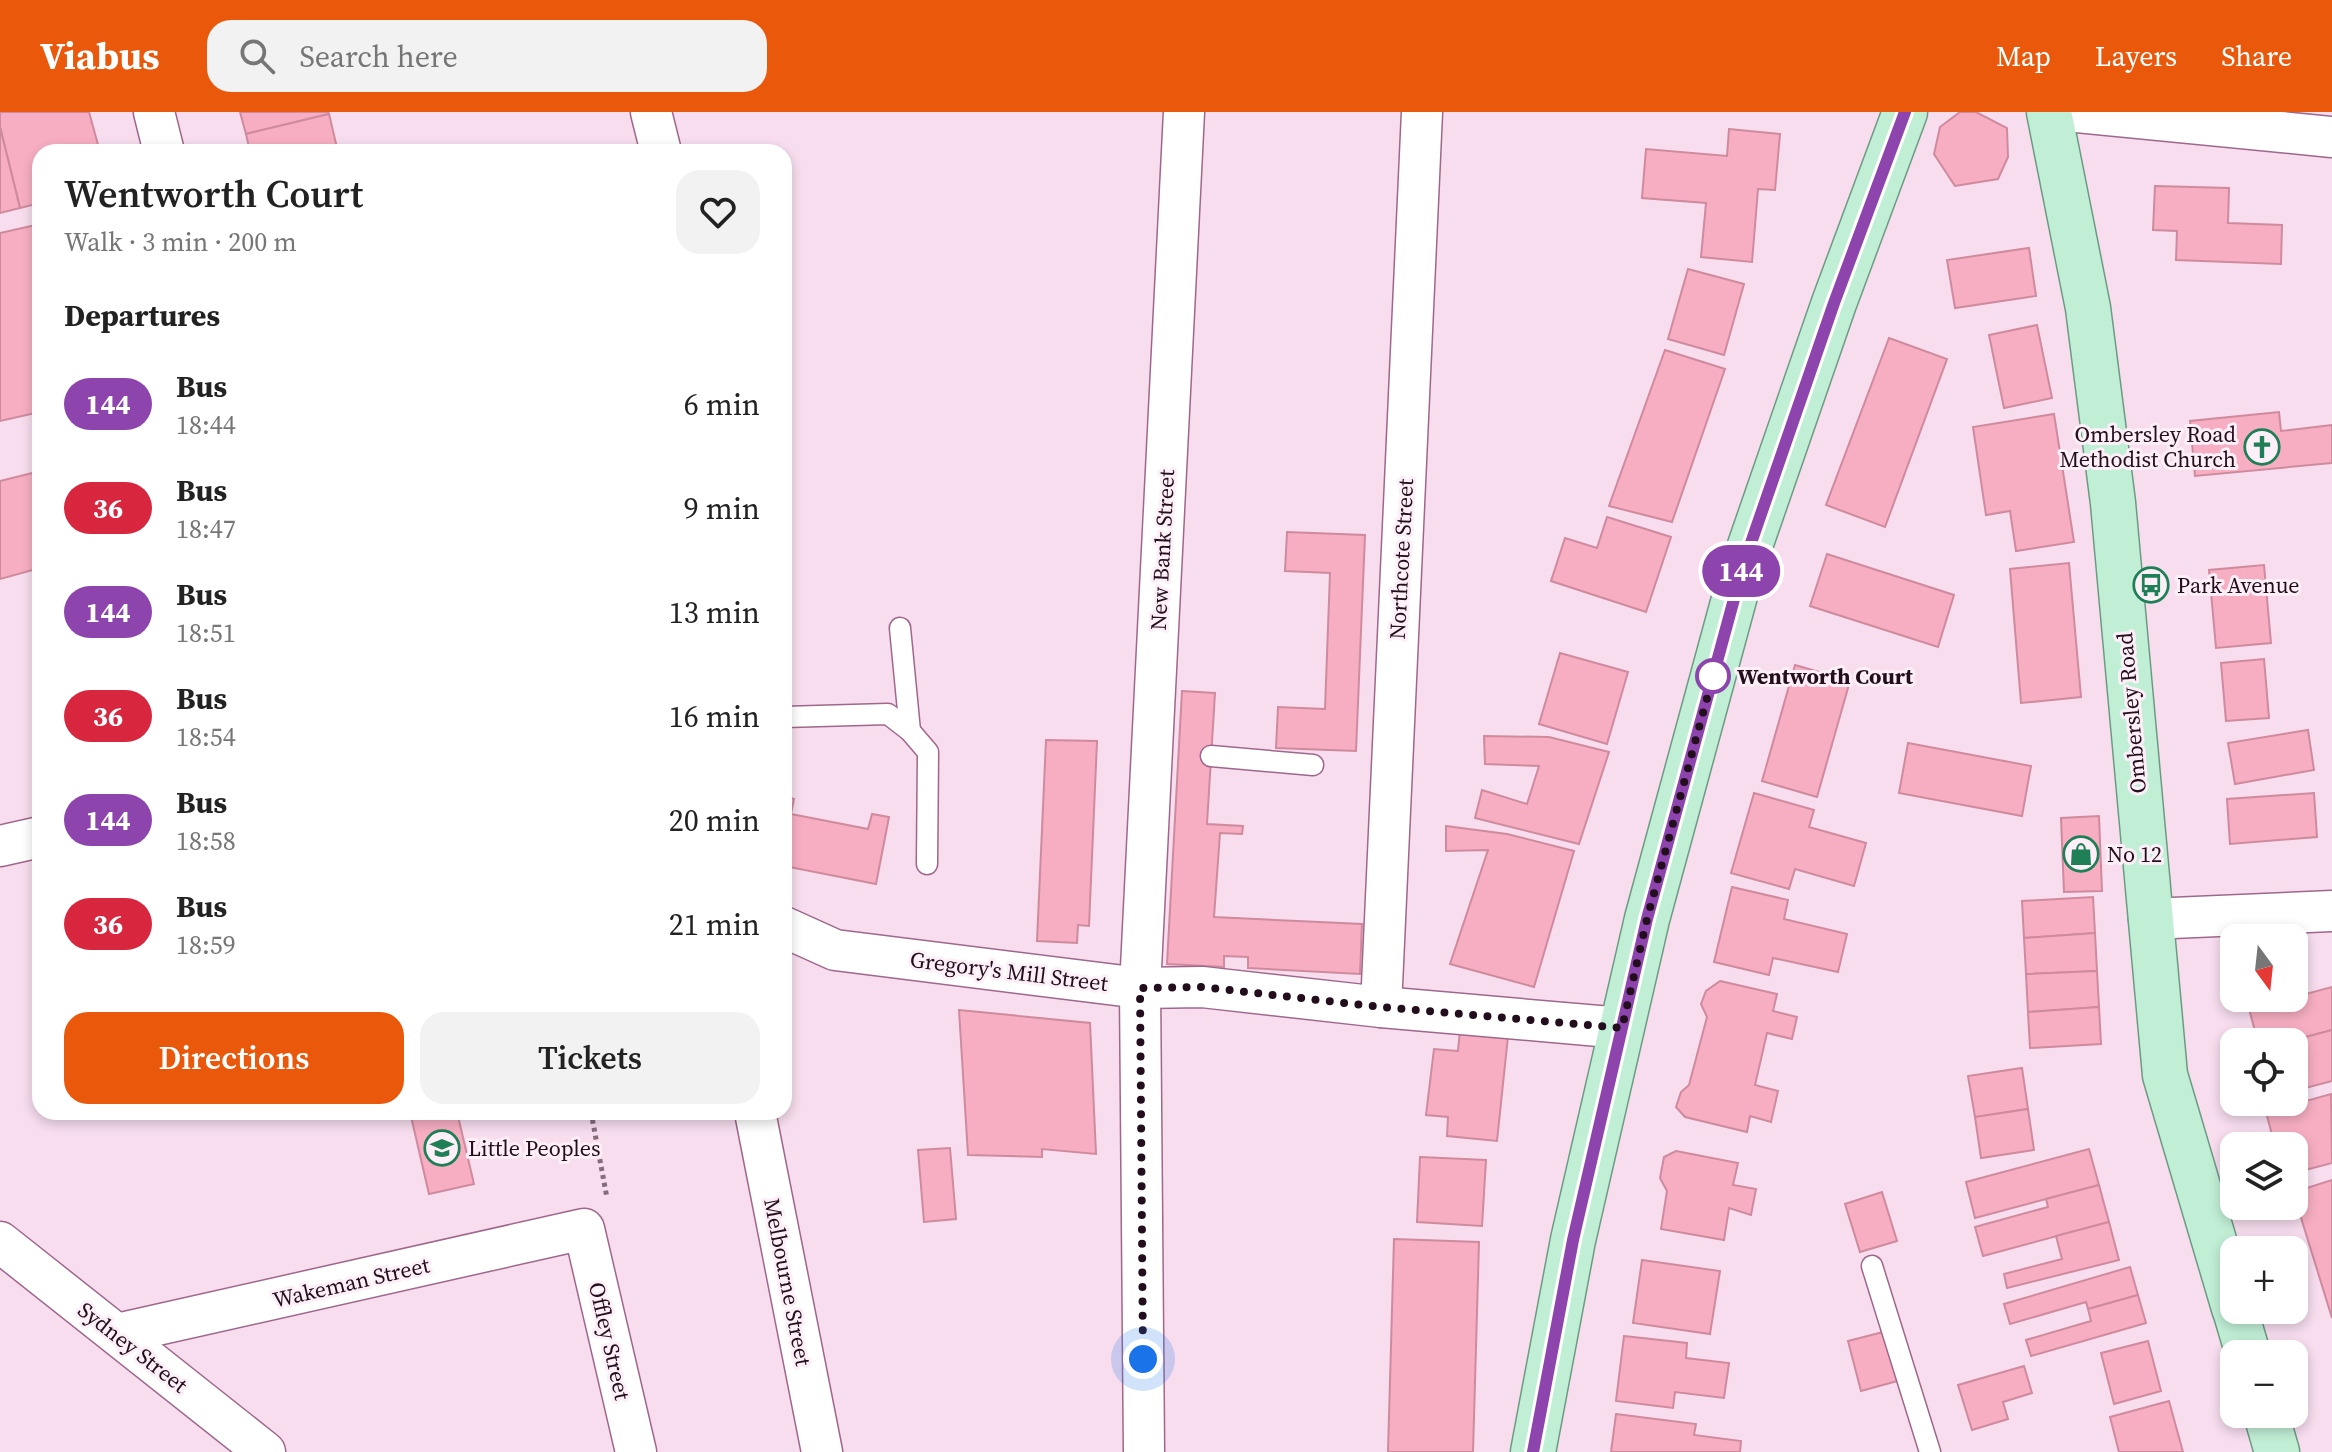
<!DOCTYPE html>
<html lang="en">
<head>
<meta charset="utf-8">
<style>
	:root { --surface:#fff; --page:#f2f2f2; --text:#222; --muted:#767676; --accent:#ea580c }
	body { margin:0; font-family:"Source Serif 4",serif; background:var(--page); color:var(--text); height:100vh; display:flex; flex-direction:column; font-size:30px; white-space:nowrap }
	* { box-sizing:border-box; margin:0 }
	p { font-size:26px; color:var(--muted) }
	.icon { flex:none; width:44px; height:44px; fill:none; stroke:currentColor; stroke-width:2; stroke-linecap:round; stroke-linejoin:round }
	.map { position:relative; flex:1; overflow:hidden }
	.drawer { position:absolute; left:32px; top:32px; width:760px; height:976px; display:flex; flex-direction:column; background:var(--surface); border-radius:24px; box-shadow:0 4px 12px #0003 }
	.drawer>* { flex:none }
	.badge { padding:0 16px; border-radius:26px; font-size:28px; line-height:52px }
	.needle { width:52px; rotate:165deg }
	.buttons { position:absolute; left:2220px; top:812px; display:grid; gap:16px }
	.buttons a { display:grid; place-items:center; width:88px; height:88px; border-radius:16px; background:var(--surface); box-shadow:0 4px 12px #0003; font-size:40px }
	.you { position:absolute; width:40px; height:40px; margin:-20px; border:6px solid #fff; border-radius:50%; background:#1a73e8; box-shadow:0 0 0 12px #1a73e833 }
	.map>.badge { position:absolute; translate:-50% -50%; box-shadow:0 0 0 4px #fff }
	h2 { padding:0 32px; font-size:30px; line-height:72px }
	.round { display:grid; place-items:center; flex:none; width:84px; height:84px; border-radius:24px; background:var(--page) }
	.headline { display:flex; align-items:center; justify-content:space-between; height:136px; padding:0 32px }
	h1 { font-size:38px; font-weight:600; line-height:60px }
	.action { display:flex; gap:16px; margin-top:auto; padding:16px 32px }
	.action a { flex:1; height:92px; border-radius:24px; background:var(--accent); color:#fff; font-size:32px; font-weight:600; line-height:92px; text-align:center }
	.action a+a { background:var(--page); color:var(--text) }
	ul { padding:0; list-style:none }
	li { display:flex; align-items:center; gap:24px; height:104px; padding:0 32px }
	li div { flex:1 }
	li b { display:block; font-size:30px }
	li em { font-style:normal }
	li .badge { min-width:88px; font-weight:700; text-align:center }
	header { display:flex; align-items:center; gap:48px; box-sizing:border-box; height:112px; padding:0 40px; background:var(--accent); color:#fff }
	header strong { font-size:38px }
	nav { display:flex; gap:44px; margin-inline-start:auto; font-size:28px }
	.search { width:560px; height:72px; background:var(--page); display:flex; align-items:center; gap:20px; box-sizing:border-box; padding:0 28px; border-radius:24px; color:var(--muted); font-size:30px }
	.map>svg:first-child { display:block }
</style>
</head>
<body>
<header>
<strong>Viabus</strong>
<div class="search"><svg class="icon" aria-label="search" viewBox="0 0 24 24"><circle cx="10" cy="10" r="6"/><path d="M15 15l6 6"/></svg>Search here</div>
<nav><a>Map</a><a>Layers</a><a>Share</a></nav>
</header>
<div class="map">
<svg width="2332" height="1340" viewBox="0 0 2332 1340">
	<rect width="100%" height="100%" fill="#f7ddee"/>
	<g fill="#f7aec3" stroke="#cf8a9e" stroke-width="2">
		<path d="M0,0H89L100,40H40V91L20,96L0,15Z"/>
		<path d="M240,0H328L329,2L246,22Z"/>
		<path d="M1960,0H1976L2007,16L2008,45L1998,67L1955,74L1934,42L1940,15Z"/>
		<path d="M329,2L338,40H250L246,22Z"/>
		<path d="M0,15L20,96L0,101Z"/>
		<path d="M1729,17L1780,22L1775,78L1758,77L1752,150L1701,145L1706,91L1642,86L1646,37L1727,44Z"/>
		<path d="M2155,74L2229,76L2228,111L2282,113L2281,152L2176,148L2177,119L2153,118Z"/>
		<path d="M40,112V300L0,309V121Z"/>
		<path d="M2029,136L2036,184L1955,196L1947,148Z"/>
		<path d="M1688,157L1744,172L1724,243L1668,227Z"/>
		<path d="M2037,213L2052,286L2004,296L1989,223Z"/>
		<path d="M1889,226L1947,247L1885,415L1826,393Z"/>
		<path d="M1665,238L1725,257L1672,410L1609,394Z"/>
		<path d="M2279,300L2281,319L2332,313V351L2195,364L2190,309Z"/>
		<path d="M2054,302L2074,430L2016,439L2010,399L1986,403L1973,315Z"/>
		<path d="M40,359V456L0,467V369Z"/>
		<path d="M1607,405L1671,425L1646,500L1551,469L1565,426L1597,436Z"/>
		<path d="M1287,420L1365,423L1356,639L1276,636L1278,595L1325,597L1330,461L1285,459Z"/>
		<path d="M1827,442L1954,483L1938,535L1810,494Z"/>
		<path d="M2069,451L2081,585L2021,591L2010,457Z"/>
		<path d="M2264,453L2271,531L2216,536L2209,458Z"/>
		<path d="M1560,541L1628,560L1607,632L1539,612Z"/>
		<path d="M2264,547L2269,606L2226,609L2221,551Z"/>
		<path d="M1795,553L1850,569L1817,685L1762,669Z"/>
		<path d="M1182,579L1215,581L1207,712L1243,714L1242,722L1220,721L1214,805L1362,812L1360,862L1248,856V845L1224,844V855L1167,852Z"/>
		<path d="M2308,618L2314,658L2235,672L2228,631Z"/>
		<path d="M1484,624L1549,625L1609,640L1579,732L1475,706L1482,678L1527,692L1539,654L1485,652Z"/>
		<path d="M1046,628L1097,629L1089,814L1078,813L1077,831L1037,829Z"/>
		<path d="M1908,631L2031,654L2022,704L1899,681Z"/>
		<path d="M1754,681L1814,698L1809,715L1866,731L1854,774L1795,757L1789,777L1731,761Z"/>
		<path d="M2314,681L2317,725L2230,732L2227,687Z"/>
		<path d="M784,684L794,687L791,702L868,717L872,702L889,705L876,772L784,754Z"/>
		<path d="M2099,704L2102,779L2064,780L2061,706Z"/>
		<path d="M1446,714L1507,722L1574,739L1534,875L1450,852L1488,738L1446,739Z"/>
		<path d="M1732,775L1788,788L1784,807L1847,822L1838,860L1773,846L1769,863L1714,850Z"/>
		<path d="M2093,785L2095,821L2024,826L2022,789Z"/>
		<path d="M2095,821L2097,859L2026,862L2024,826Z"/>
		<path d="M2097,859L2099,895L2028,900L2026,862Z"/>
		<path d="M1720,869L1777,882L1773,899L1797,905L1792,927L1767,921L1755,973L1778,979L1771,1010L1750,1004L1747,1020L1685,1005L1676,995L1681,980L1689,973L1707,905L1701,892L1706,879Z"/>
		<path d="M2332,875V918L2287,930H2258L2249,897Z"/>
		<path d="M2099,895L2101,932L2030,936L2028,900Z"/>
		<path d="M959,898L1090,911L1096,1042L1042,1037V1045L968,1043Z"/>
		<path d="M1460,918L1508,924L1497,1029L1447,1024L1448,1005L1426,1003L1434,937L1458,939Z"/>
		<path d="M2332,918V969L2294,979V930H2287Z"/>
		<path d="M2022,956L2028,997L1975,1005L1968,964Z"/>
		<path d="M2331,982L2332,1051L2294,1061V1034H2275L2266,1000Z"/>
		<path d="M2028,997L2034,1038L1981,1046L1975,1005Z"/>
		<path d="M410,1000H457L474,1072L429,1082Z"/>
		<path d="M950,1036L956,1107L924,1110L918,1038Z"/>
		<path d="M2089,1037L2099,1073L1975,1106L1966,1070Z"/>
		<path d="M1676,1039L1738,1051L1733,1073L1756,1077L1751,1103L1729,1096L1724,1128L1661,1117L1667,1079L1660,1066L1664,1045Z"/>
		<path d="M1420,1045L1486,1048L1482,1114L1417,1110Z"/>
		<path d="M2332,1068V1206L2294,1083V1080Z"/>
		<path d="M2099,1073L2109,1110L1983,1144L1975,1115L2048,1095L2046,1087Z"/>
		<path d="M1882,1080L1897,1129L1860,1140L1845,1092Z"/>
		<path d="M2109,1110L2119,1148L2007,1176L2004,1162L2062,1147L2056,1124Z"/>
		<path d="M1394,1127L1479,1130L1473,1340H1388Z"/>
		<path d="M1642,1148L1720,1159L1710,1222L1633,1211Z"/>
		<path d="M2130,1155L2138,1183L2088,1197L2086,1190L2010,1212L2004,1192Z"/>
		<path d="M2138,1183L2146,1211L2031,1244L2026,1228L2091,1209L2088,1197Z"/>
		<path d="M1887,1219L1901,1268L1861,1279L1848,1229Z"/>
		<path d="M1624,1224L1687,1231L1686,1246L1729,1251L1724,1286L1675,1280L1673,1296L1616,1289Z"/>
		<path d="M2148,1229L2161,1279L2114,1292L2101,1241Z"/>
		<path d="M2024,1254L2032,1281L2003,1290L2008,1307L1972,1318L1958,1273Z"/>
		<path d="M2169,1289L2183,1340H2119L2110,1305Z"/>
		<path d="M1616,1302L1696,1312L1694,1323L1741,1329L1740,1340H1611Z"/>
	</g>
	<g fill="none" stroke-linecap="round" stroke-linejoin="round">
		<defs>
			<g id="service">
				<path d="M900,516L910,619"/>
				<path d="M784,605L888,602L910,619L928,640L927,752"/>
				<path d="M1211,644L1313,653"/>
				<path d="M1872,1154L1930,1340"/>
			</g>
			<g id="minor">
				<path d="M154,0L164,40"/>
				<path d="M651,0L661,40"/>
				<path d="M2077,0L2332,25"/>
				<path d="M0,734L40,725"/>
				<path d="M2149,807L2332,799"/>
				<path d="M784,815L835,838L1140,876L1202,875L1381,895L1622,916"/>
				<path d="M1381,895L1422,0"/>
				<path d="M755,1000L822,1340"/>
				<path d="M0,1130L265,1340"/>
				<path d="M117,1222L584,1117L636,1340"/>
				<path d="M1144,1340L1140,876L1184,0"/>
			</g>
			<g id="primary">
				<path d="M2049,0L2088,196L2113,391L2165,963L2234,1196"/>
				<path d="M2235,1198L2248,1242"/>
				<path d="M2266,1302L2277,1340"/>
				<path d="M1533,1340L1573,1128L1647,807L1743,454L1834,191L1905,0"/>
			</g>
		</defs>
		<use href="#service" stroke="#9f678c" stroke-width="23"/>
		<use href="#minor" stroke="#9f678c" stroke-width="43"/>
		<use href="#primary" stroke="#6e9a84" stroke-width="47"/>
		<path stroke="#846c7c" stroke-width="5" stroke-dasharray="4 4" stroke-linecap="butt" d="M591,1000L607,1086"/>
		<use href="#service" stroke="#fff" stroke-width="20"/>
		<use href="#minor" stroke="#fff" stroke-width="40"/>
		<use href="#primary" stroke="#c1efd6" stroke-width="44"/>
	</g>
	<g fill="none" stroke-linecap="round" stroke-linejoin="round">
		<defs>
			<path id="line" d="M1533,1340L1573,1128L1647,807L1743,454L1834,191L1905,0"/>
		</defs>
		<use href="#line" stroke="#fff" stroke-width="18"/>
		<use href="#line" stroke="#8e44ad" stroke-width="12"/>
		<path stroke="#230e1d" stroke-width="8" stroke-dasharray="0 14.4" d="M1143,1247L1140,876L1202,875L1381,895L1622,916L1647,807L1713,564"/>
	</g>
	<defs>
		<symbol id="church-ring" viewBox="-11 -11 22 22"><circle r="9.5" fill="#fceff7" stroke="#1f7f56" stroke-width="1.5"/><path d="M-1.2-6h2.4v3.5h3.3v2.4h-3.3V6h-2.4V-.1h-3.3v-2.4h3.3Z" fill="#1f7f56"/></symbol>
		<symbol id="bus-ring" viewBox="-11 -11 22 22"><circle r="9.5" fill="#fceff7" stroke="#1f7f56" stroke-width="1.5"/><path d="M-5-6H5V4H4V6H2V4H-2V6H-4V4H-5ZM-3.5-4V0h7V-4ZM-3.5 1.2v1.5H-2V1.2ZM2 1.2v1.5H3.5V1.2Z" fill="#1f7f56"/></symbol>
		<symbol id="shop-ring" viewBox="-11 -11 22 22"><circle r="9.5" fill="#fceff7" stroke="#1f7f56" stroke-width="1.5"/><path d="M-5-2.5h2.3a2.7 3.5 0 0 1 5.4 0H5L5.5 6h-11ZM-1.5-2.5h3a1.5 2.3 0 0 0-3 0Z" fill="#1f7f56"/></symbol>
		<symbol id="school-ring" viewBox="-11 -11 22 22"><circle r="9.5" fill="#fceff7" stroke="#1f7f56" stroke-width="1.5"/><path d="M0-5L7-2L0 1L-7-2ZM-4 1L0 2.5L4 1V4Q0 6-4 4Z" fill="#1f7f56"/></symbol>
	</defs>
	<g fill-rule="evenodd">
		<use href="#church-ring" x="2242" y="315" width="40" height="40"/>
		<use href="#bus-ring" x="2131" y="453" width="40" height="40"/>
		<use href="#shop-ring" x="2061" y="722" width="40" height="40"/>
		<use href="#school-ring" x="422" y="1016" width="40" height="40"/>
	</g>
	<circle fill="#fff" stroke="#8e44ad" stroke-width="4" cx="1713" cy="564" r="16"/>
	<g text-anchor="middle" dominant-baseline="central" stroke-width="6" stroke-linejoin="round" paint-order="stroke">
		<g font-size="22" fill="#230e1d" stroke="#fceff7" text-anchor="start">
			<text x="2236" y="322" text-anchor="end">Ombersley Road<tspan x="2236" dy="25">Methodist Church</tspan></text>
			<text x="2177" y="473">Park Avenue</text>
			<text x="2107" y="742">No 12</text>
			<text x="468" y="1036">Little Peoples</text>
		</g>
		<g font-size="22" fill="#230e1d" stroke="#fceff7">
			<text transform="translate(1162 438) rotate(-87)">New Bank Street</text>
			<text transform="translate(1401 447) rotate(-87)">Northcote Street</text>
			<text transform="translate(2131 601) rotate(-95)">Ombersley Road</text>
			<text transform="translate(1009 859) rotate(7)">Gregory's Mill Street</text>
			<text transform="translate(351 1170) rotate(-13)">Wakeman Street</text>
			<text transform="translate(788 1170) rotate(79)">Melbourne Street</text>
			<text transform="translate(610 1229) rotate(77)">Offley Street</text>
			<text transform="translate(133 1235) rotate(38)">Sydney Street</text>
		</g>
		<g font-size="22" font-weight="bold" fill="#230e1d" stroke="#fceff7" text-anchor="start">
			<text x="1737" y="564">Wentworth Court</text>
		</g>
	</g>
</svg>
<div class="buttons">
<a><svg class="needle" viewBox="-14 -14 28 28"><path d="M0-13l5 13h-10z" fill="#e53935"/><path d="M0 13l5-13h-10z" fill="#767676"/></svg></a>
<a><svg class="icon" aria-label="locate" viewBox="0 0 24 24"><circle cx="12" cy="12" r="6"/><path d="M12 2v4M12 18v4M2 12h4M18 12h4"/></svg></a>
<a><svg class="icon" aria-label="layers" viewBox="0 0 24 24"><path d="M12 4l9 5-9 5-9-5zM3 14l9 5 9-5"/></svg></a>
<a>+</a>
<a>−</a>
</div>
<div class="you" style="left:1143px;top:1247px"></div>
<b class="badge" style="left:1741px;top:459px;background:#8e44ad;color:#fff">144</b>
<section class="drawer">
<div class="headline"><div><h1>Wentworth Court</h1><p>Walk · 3 min · 200 m</p></div><a class="round"><svg class="icon" aria-label="heart" viewBox="0 0 24 24"><path d="M12 20l-8-8c-3-5 5-10 8-4 3-6 11-1 8 4z"/></svg></a></div>
<h2>Departures</h2>
<ul>
<li><span class="badge" style="background:#8e44ad;color:#fff">144</span><div><b>Bus</b><p>18:44</p></div><em>6 min</em></li>
<li><span class="badge" style="background:#d7263d;color:#fff">36</span><div><b>Bus</b><p>18:47</p></div><em>9 min</em></li>
<li><span class="badge" style="background:#8e44ad;color:#fff">144</span><div><b>Bus</b><p>18:51</p></div><em>13 min</em></li>
<li><span class="badge" style="background:#d7263d;color:#fff">36</span><div><b>Bus</b><p>18:54</p></div><em>16 min</em></li>
<li><span class="badge" style="background:#8e44ad;color:#fff">144</span><div><b>Bus</b><p>18:58</p></div><em>20 min</em></li>
<li><span class="badge" style="background:#d7263d;color:#fff">36</span><div><b>Bus</b><p>18:59</p></div><em>21 min</em></li>
</ul>
<div class="action"><a>Directions</a><a>Tickets</a></div>
</section>
</div>
</body>
</html>
